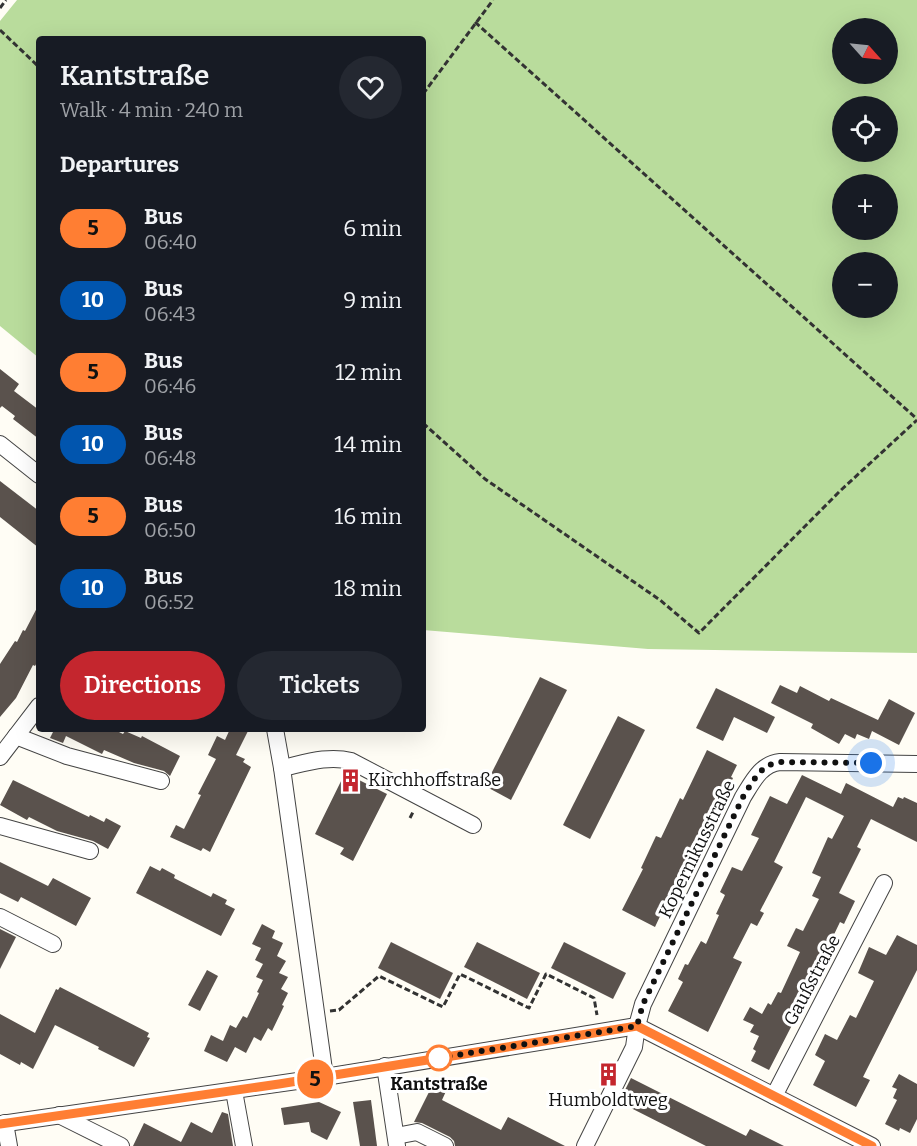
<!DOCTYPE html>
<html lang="en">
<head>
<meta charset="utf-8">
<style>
	:root { --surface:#171b24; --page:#242831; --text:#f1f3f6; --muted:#9ea1a6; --accent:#c4262e }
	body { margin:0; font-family:Bitter,serif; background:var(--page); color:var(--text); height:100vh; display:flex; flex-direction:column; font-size:22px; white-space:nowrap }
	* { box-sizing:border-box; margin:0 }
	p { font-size:20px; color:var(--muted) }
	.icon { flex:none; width:33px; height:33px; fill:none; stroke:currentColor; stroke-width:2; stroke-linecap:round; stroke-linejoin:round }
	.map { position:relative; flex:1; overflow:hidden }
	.panel { position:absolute; left:36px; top:36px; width:390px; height:696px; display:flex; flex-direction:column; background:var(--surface); border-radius:6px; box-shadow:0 6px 24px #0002 }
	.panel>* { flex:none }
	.badge { padding:0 12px; border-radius:20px; font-size:21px; line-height:39px }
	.needle { width:39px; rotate:117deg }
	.fabs { position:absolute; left:832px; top:18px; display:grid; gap:12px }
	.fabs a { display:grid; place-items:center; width:66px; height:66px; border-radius:50%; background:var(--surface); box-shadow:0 6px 24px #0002; font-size:30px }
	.you { position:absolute; width:30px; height:30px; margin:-15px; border:4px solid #fff; border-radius:50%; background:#1a73e8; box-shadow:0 0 0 9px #1a73e833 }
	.map>.badge { position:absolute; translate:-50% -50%; box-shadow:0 0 0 3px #fff }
	h2 { padding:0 24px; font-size:22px; line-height:54px }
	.round { display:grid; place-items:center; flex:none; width:63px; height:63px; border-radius:32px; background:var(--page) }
	.overview { display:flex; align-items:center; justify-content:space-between; height:102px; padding:0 24px }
	h1 { font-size:28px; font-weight:600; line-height:45px }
	.primary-button { display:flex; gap:12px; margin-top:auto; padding:12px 24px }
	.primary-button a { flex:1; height:69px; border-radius:36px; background:var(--accent); color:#fff; font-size:24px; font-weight:600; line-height:69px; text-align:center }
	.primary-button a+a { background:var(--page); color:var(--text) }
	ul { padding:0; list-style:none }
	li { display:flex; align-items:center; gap:18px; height:72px; padding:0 24px }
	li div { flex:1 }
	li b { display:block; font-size:22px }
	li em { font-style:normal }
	li .badge { min-width:66px; font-weight:700; text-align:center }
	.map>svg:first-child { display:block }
</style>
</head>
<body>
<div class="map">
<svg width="917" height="1146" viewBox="0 0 917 1146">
	<rect width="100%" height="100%" fill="#fffdf5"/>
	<path fill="#b9dc9c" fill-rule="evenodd" d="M17,0H917V653L648,649L423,630V39H39V358L0,326V21ZM843,28H888V74H843ZM843,106H888V152H843ZM843,184H888V230H843ZM843,262H888V308H843Z"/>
	<g fill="#5a524d">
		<path d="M0,369L19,384L14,391L39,410V439L13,419L15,416L2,406L0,408Z"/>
		<path d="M0,481L39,511V548L0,517Z"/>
		<path d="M39,604V659L35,666L33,665L16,698L0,717V664L15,641L17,642L23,630L25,631Z"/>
		<path d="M540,677L567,690L511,800L485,786Z"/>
		<path d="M780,685L797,693L800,686L829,701L831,698L878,720L889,699L915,713L899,745L872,731L869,739L857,734L855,739L845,734L839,744L811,728L813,724L771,703Z"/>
		<path d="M716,688L775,717L767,733L734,717L723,741L696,728Z"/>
		<path d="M618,716L645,730L590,839L563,825Z"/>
		<path d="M52,729H113L123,734L125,731L141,738L142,736L180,756L170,776L164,771L134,763L104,750L102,754L66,736L63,743L50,738L54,730Z"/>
		<path d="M230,729H249L236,755L245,759L243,762L251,767L210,852L203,848L201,851L170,837L176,825L184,829L201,795L198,794L216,759L208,755L217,736L225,740Z"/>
		<path d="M707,750L737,765L731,777L733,778L715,815L710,813L697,837L655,927L622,910L643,869L641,868L656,836L661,838L680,798L683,800Z"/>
		<path d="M345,773L387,794L353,861L340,854L344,848L315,834Z"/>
		<path d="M802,775L841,794L846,783L893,807L898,797L903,799L904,797L917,803V842L871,819L857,847L861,849L839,893L855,901L844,924L840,922L829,945L832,947L769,1070L751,1061L756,1051L753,1049L759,1036L750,1032L754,1025L743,1020L750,1007L762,1014L768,1003L771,1005L778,992L781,993L800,952L787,946L796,928L803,931L819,899L812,896L821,877L812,873L828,837L832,839L844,816L806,797L774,862L783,867L760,911L764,913L757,926L751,923L733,958L742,962L708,1032L668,1011L683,982L678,979L685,964L688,965L701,941L706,944L719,915L716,914L725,895L720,892L732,867L742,871L759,838L751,835L770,796L787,804Z"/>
		<path d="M13,780L89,817L90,815L104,822L106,818L121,826L108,849L93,841L57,831L29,817L27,820L0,805Z"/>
		<path d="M0,862L48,886L53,878L91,898L76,926L21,897L18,902L0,893Z"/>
		<path d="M150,866L160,871L162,868L175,875L174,878L211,897L213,893L227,900L225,904L235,909L221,936L136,893Z"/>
		<path d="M262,924L275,931L272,938L283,943L277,956L286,961L279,973L288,977L281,989L288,993L282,1005L284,1006L272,1031L268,1028L261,1041L254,1037L246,1053L235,1047L227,1062L204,1051L211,1035L223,1041L230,1025L236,1028L243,1016L247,1018L259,993L257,992L263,980L256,977L263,964L255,960L261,948L252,944Z"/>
		<path d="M0,929L16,937L0,969Z"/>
		<path d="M897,935L917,945V970L863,1077L870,1080L856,1107L813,1085L825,1061L815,1055L825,1034L837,1040L850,1015L856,1018L874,981L858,973L869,947L886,955Z"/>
		<path d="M391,942L453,973L440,999L378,968Z"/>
		<path d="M477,942L540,973L527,999L464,967Z"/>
		<path d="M564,942L626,973L613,999L551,968Z"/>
		<path d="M207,970L218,976L200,1011L188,1005Z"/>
		<path d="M60,987L149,1033L147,1037L150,1038L134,1067L98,1049L99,1047L55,1025L33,1069L21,1062L20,1065L0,1054V1014L35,1033L56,989L58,990Z"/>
		<path d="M899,1074L917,1084V1119L910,1133L900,1128L899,1131L885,1124L897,1100L893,1098L897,1089L892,1087Z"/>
		<path d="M631,1078L746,1136L750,1129L784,1146H706L619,1102Z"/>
		<path d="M434,1082L447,1089L442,1100L501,1130L508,1117L565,1146H455L454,1141L450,1137L422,1123L414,1122Z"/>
		<path d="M371,1100L377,1146H360L353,1102Z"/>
		<path d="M319,1102L341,1112L327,1140L311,1132L309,1122L284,1125L281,1108Z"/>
		<path d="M222,1112L228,1114L233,1146H133L144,1123L181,1142L191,1122L212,1133Z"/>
	</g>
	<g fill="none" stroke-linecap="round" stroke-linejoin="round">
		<defs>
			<g id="street">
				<path d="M0,444L39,475"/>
				<path d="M275,729L282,768L325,1077"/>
				<path d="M16,736L67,756L161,781"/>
				<path d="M0,757L39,706"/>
				<path d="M282,768C305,763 328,755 351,761L473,825"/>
				<path d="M0,826L90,851"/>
				<path d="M0,917L53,944"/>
				<path d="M385,1066L397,1146"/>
				<path d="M234,1091L244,1146"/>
				<path d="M774,1096L884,883"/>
				<path d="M59,1115L121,1146"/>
				<path d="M5,1123L9,1146"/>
				<path d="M0,1124L325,1077L637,1026L872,1146"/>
				<path d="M396,1136L417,1132L445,1146"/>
				<path d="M585,1146L634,1047L637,1026L643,1004L743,797C753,781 761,764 780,762L917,764"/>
			</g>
		</defs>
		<use href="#street" stroke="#444" stroke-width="18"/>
		<g stroke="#333" stroke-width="3" stroke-dasharray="6 3" stroke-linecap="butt">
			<path d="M0,8L6,0"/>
			<path d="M475,22L917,419"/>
			<path d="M0,30L39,67"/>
			<path d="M423,94L493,0"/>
			<path d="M423,423L485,479L660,600L699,633L840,491L917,420"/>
			<path d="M410,818L414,810"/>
			<path d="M330,1011L339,1010L379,976L443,1007L460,974L529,1008L546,974L594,998L597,1015"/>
		</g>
		<use href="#street" stroke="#fff" stroke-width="16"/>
	</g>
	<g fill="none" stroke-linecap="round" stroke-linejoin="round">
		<defs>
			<path id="line" d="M0,1124L279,1084L637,1026L872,1146"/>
		</defs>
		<use href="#line" stroke="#fff" stroke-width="14"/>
		<use href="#line" stroke="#ff7e33" stroke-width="9"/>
		<path stroke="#111" stroke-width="6" stroke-dasharray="0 10.8" d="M439,1058L637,1026L643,1004L743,797C753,781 761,764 780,762L871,763"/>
	</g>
	<defs>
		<symbol id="building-bare" viewBox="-9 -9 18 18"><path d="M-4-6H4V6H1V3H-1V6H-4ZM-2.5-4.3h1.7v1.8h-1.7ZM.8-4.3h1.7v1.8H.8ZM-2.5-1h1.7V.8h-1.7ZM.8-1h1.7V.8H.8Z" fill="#c4262e" stroke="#fff" stroke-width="2.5" paint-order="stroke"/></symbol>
	</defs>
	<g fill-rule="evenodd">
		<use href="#building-bare" x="334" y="764" width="33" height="33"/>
		<use href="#building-bare" x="592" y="1058" width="33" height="33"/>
	</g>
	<circle fill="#fff" stroke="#ff7e33" stroke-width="3" cx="439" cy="1058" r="12"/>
	<g text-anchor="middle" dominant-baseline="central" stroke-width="6" stroke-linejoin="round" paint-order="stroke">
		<g font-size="18" fill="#111" stroke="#fff" text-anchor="start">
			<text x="368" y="780">Kirchhoffstraße</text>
			<text x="608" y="1100" text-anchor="middle">Humboldtweg</text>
		</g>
		<g font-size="18" fill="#111" stroke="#fff">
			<text transform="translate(697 849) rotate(-64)">Kopernikusstraße</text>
			<text transform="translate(812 980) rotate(-62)">Gaußstraße</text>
		</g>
		<g font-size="18" font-weight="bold" fill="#111" stroke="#fff">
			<text x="439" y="1084">Kantstraße</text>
		</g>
	</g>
</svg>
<div class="fabs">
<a><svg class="needle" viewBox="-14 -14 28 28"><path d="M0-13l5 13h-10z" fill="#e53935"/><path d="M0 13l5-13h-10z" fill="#9ea1a6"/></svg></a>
<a><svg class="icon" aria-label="locate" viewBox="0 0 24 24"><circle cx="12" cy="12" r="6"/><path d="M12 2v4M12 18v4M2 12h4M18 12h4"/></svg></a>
<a>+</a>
<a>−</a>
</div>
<div class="you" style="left:871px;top:763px"></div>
<b class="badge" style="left:315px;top:1079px;background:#ff7e33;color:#111">5</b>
<section class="panel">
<div class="overview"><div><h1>Kantstraße</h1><p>Walk · 4 min · 240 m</p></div><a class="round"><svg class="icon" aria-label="heart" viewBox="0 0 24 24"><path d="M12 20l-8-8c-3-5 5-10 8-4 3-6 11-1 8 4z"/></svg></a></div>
<h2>Departures</h2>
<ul>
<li><span class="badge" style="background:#ff7e33;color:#111">5</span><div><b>Bus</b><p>06:40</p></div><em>6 min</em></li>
<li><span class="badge" style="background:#0155ae;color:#fff">10</span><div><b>Bus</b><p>06:43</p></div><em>9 min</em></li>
<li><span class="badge" style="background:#ff7e33;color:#111">5</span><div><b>Bus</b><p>06:46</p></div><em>12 min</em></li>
<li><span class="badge" style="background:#0155ae;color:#fff">10</span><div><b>Bus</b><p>06:48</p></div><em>14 min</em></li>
<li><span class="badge" style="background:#ff7e33;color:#111">5</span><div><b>Bus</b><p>06:50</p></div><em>16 min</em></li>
<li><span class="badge" style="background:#0155ae;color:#fff">10</span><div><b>Bus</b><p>06:52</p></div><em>18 min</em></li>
</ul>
<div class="primary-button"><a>Directions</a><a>Tickets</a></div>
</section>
</div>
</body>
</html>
